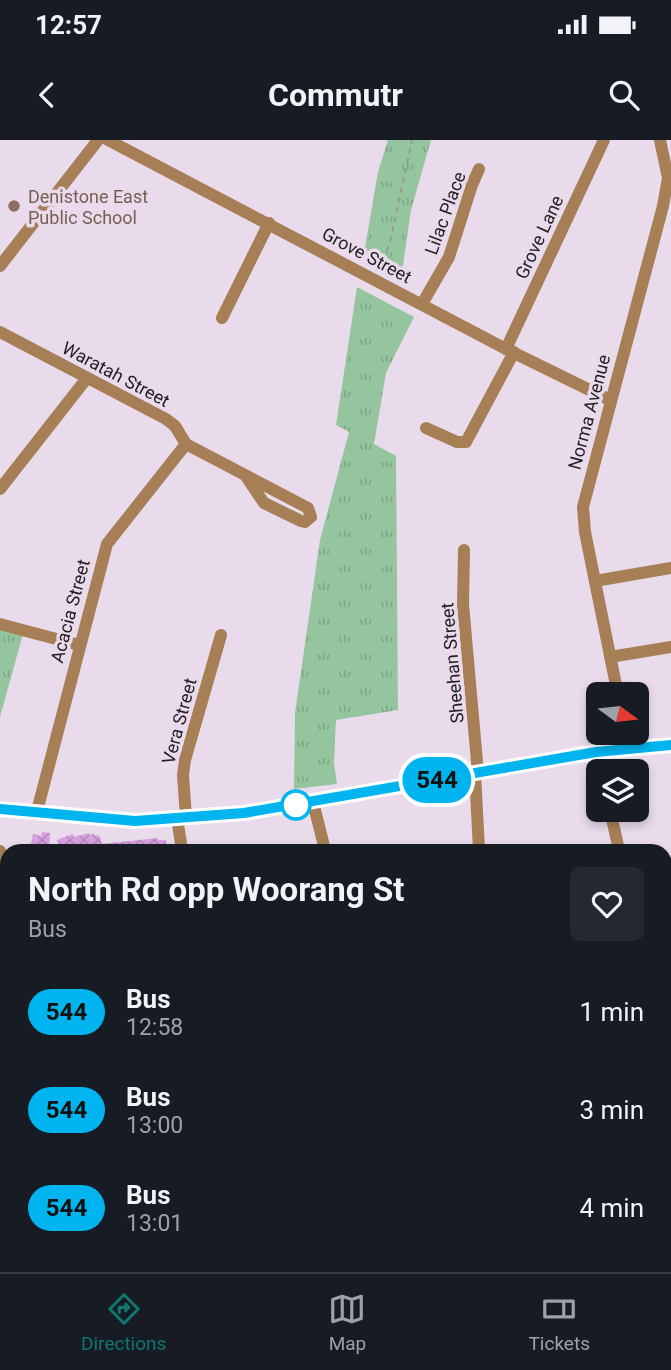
<!DOCTYPE html>
<html lang="en">
<head>
<meta charset="utf-8">
<style>
	:root { --surface:#171b24; --page:#242831; --text:#f1f3f6; --muted:#9ea1a6; --line:#363941; --accent:#0f766e }
	body { margin:0; font-family:Roboto,sans-serif; background:var(--page); color:var(--text); height:100vh; display:flex; flex-direction:column; font-size:26px; white-space:nowrap }
	* { box-sizing:border-box; margin:0 }
	p { font-size:23px; color:var(--muted) }
	.icon { flex:none; width:38px; height:38px; fill:none; stroke:currentColor; stroke-width:2; stroke-linecap:round; stroke-linejoin:round }
	.map { position:relative; flex:1; overflow:hidden }
	.sheet { position:absolute; left:0px; top:704px; width:672px; height:429px; display:flex; flex-direction:column; background:var(--surface); border-radius:21px 21px 0 0; box-shadow:0 4px 10px #0003 }
	.sheet>* { flex:none }
	.badge { padding:0 14px; border-radius:23px; font-size:24px; line-height:46px }
	.needle { width:46px; rotate:105deg }
	.tools { position:absolute; left:586px; top:542px; display:grid; gap:14px }
	.tools a { display:grid; place-items:center; width:63px; height:63px; border-radius:10px; background:var(--surface); box-shadow:0 4px 10px #0003; font-size:35px }
	.map>.badge { position:absolute; translate:-50% -50%; box-shadow:0 0 0 4px #fff }
	.round { display:grid; place-items:center; flex:none; width:74px; height:74px; border-radius:10px; background:var(--page) }
	.summary { display:flex; align-items:center; justify-content:space-between; height:119px; padding:0 28px }
	h1 { font-size:33px; font-weight:700; line-height:52px }
	ul { padding:0; list-style:none }
	li { display:flex; align-items:center; gap:21px; height:98px; padding:0 28px }
	li div { flex:1 }
	li b { display:block; font-size:26px }
	li em { font-style:normal }
	li .badge { min-width:77px; font-weight:700; text-align:center }
	.status { display:flex; justify-content:space-between; align-items:center; height:49px; padding:0 35px; background:var(--surface); direction:ltr }
	.status svg { height:19px; fill:currentColor }
	header { display:flex; justify-content:space-between; align-items:center; height:91px; padding:0 28px; background:var(--surface); font-size:32px; font-weight:700 }
	.menu { display:flex; justify-content:space-around; align-items:center; height:98px; border-top:2px solid var(--line); background:var(--surface); font-size:19px; color:var(--muted) }
	.menu a { display:grid; justify-items:center; gap:4px }
	.menu .current { color:var(--accent) }
	.map>svg:first-child { display:block }
</style>
</head>
<body>
<div class="status"><b>12:57</b><svg viewBox="0 0 49 12"><path d="M0 12V9h3v3zM5 12V6h3v6zM10 12V3h3v9zM15 12V0h3v12zM26 1h20v11H26zM47 4h2v5h-2z"/></svg></div>
<header><svg class="icon" aria-label="back" viewBox="0 0 24 24"><path d="M15 5l-7 7 7 7"/></svg>Commutr<svg class="icon" aria-label="search" viewBox="0 0 24 24"><circle cx="10" cy="10" r="6"/><path d="M15 15l6 6"/></svg></header>
<div class="map">
<svg width="671" height="1132" viewBox="0 0 671 1132">
	<defs>
		<pattern id="grass-tufts" width="24" height="20" patternUnits="userSpaceOnUse" patternTransform="scale(1.75)"><rect width="24" height="20" fill="#94c59f"/><path d="M3 7l-1-3M5 7V3M7 7l1-3M15 17l-1-3M17 17v-4M19 17l1-3" fill="none" stroke="#7fa989"/></pattern>
		<pattern id="building-cross-hatch" width="8" height="8" patternUnits="userSpaceOnUse" patternTransform="scale(1.75)"><rect width="8" height="8" fill="#d8a2e0"/><path d="M0 0l8 8M0 8l8-8" fill="none" stroke="#b98bc0"/></pattern>
	</defs>
	<rect width="100%" height="100%" fill="#e9dbeb"/>
	<g fill="url(#grass-tufts)">
		<path d="M388,0H431L411,70L401,139L363,119L378,32Z"/>
		<path d="M357,147L414,177L386,233L374,304L396,316L398,570L336,580L334,623L337,644L294,649L295,573L320,400L349,292L336,285Z"/>
		<path d="M0,488L23,494L0,577Z"/>
		<path d="M0,732L7,745V796L0,801Z"/>
		<path d="M665,1087L671,1114V1132H560L559,1125H665Z"/>
		<path d="M394,1125H454L456,1132H395Z"/>
	</g>
	<g fill="url(#building-cross-hatch)">
		<path d="M42,692L50,693L49,710L31,705L33,694L41,696Z"/>
		<path d="M89,693V695L94,694L95,696L99,695L102,704L158,698V700H166L167,710H61L57,700L72,694L74,697Z"/>
	</g>
	<g fill="none" stroke-linecap="round" stroke-linejoin="round">
		<g stroke="#9d929e" stroke-width="2" stroke-dasharray="5 5" stroke-linecap="butt">
			<path d="M381,130L390,102L412,0"/>
			<path d="M665,1074L671,1073"/>
			<path d="M397,1125L398,1132"/>
			<path d="M641,1125L642,1132"/>
			<path d="M589,1132L608,1125"/>
		</g>
		<g stroke="#a77f57" stroke-width="12">
			<path d="M108,0L506,209L610,260"/>
			<path d="M0,126L98,0"/>
			<path d="M422,164L449,117L472,45L479,29"/>
			<path d="M222,178L269,83"/>
			<path d="M0,192L166,279L175,286L186,304L308,368L311,377L305,382L301,381L264,363L245,335"/>
			<path d="M506,209L604,0"/>
			<path d="M426,288L457,302H466L514,212"/>
			<path d="M0,349L87,238"/>
			<path d="M464,410L463,464L478,633"/>
			<path d="M595,441L671,428"/>
			<path d="M0,484L79,505"/>
			<path d="M610,517L671,507"/>
			<path d="M618,555L585,392L583,367L663,66L668,38L660,0"/>
			<path d="M627,593L630,607"/>
			<path d="M596,612L601,632"/>
			<path d="M475,633L479,710"/>
			<path d="M313,662L325,710"/>
			<path d="M0,669L135,681L244,673L596,612L671,605"/>
			<path d="M610,670L619,710"/>
			<path d="M37,671L107,404L186,304"/>
			<path d="M186,677L183,635L185,620L221,495"/>
			<path d="M177,678L182,710"/>
			<path d="M0,711L7,725"/>
			<path d="M665,903L671,929"/>
			<path d="M0,985L7,996"/>
			<path d="M665,1061L671,1060"/>
			<path d="M91,1125L95,1132"/>
			<path d="M508,1125L509,1132"/>
			<path d="M573,1125L575,1132"/>
			<path d="M194,1128L201,1130L209,1125"/>
			<path d="M157,1131L183,1125"/>
		</g>
	</g>
	<g fill="none" stroke-linecap="round" stroke-linejoin="round">
		<defs>
			<path id="line" d="M0,669L135,681L244,673L596,612L671,605"/>
		</defs>
		<use href="#line" stroke="#fff" stroke-width="16"/>
		<use href="#line" stroke="#00b5ef" stroke-width="10"/>
	</g>
	<circle fill="#8d6e63" stroke="#e9dbeb" stroke-width="2.5" cx="14" cy="66" r="7"/>
	<circle fill="#fff" stroke="#00b5ef" stroke-width="3.5" cx="296" cy="665" r="14"/>
	<g text-anchor="middle" dominant-baseline="central" stroke-width="7" stroke-linejoin="round" paint-order="stroke">
		<g font-size="18" fill="#785e54" stroke="#e9dbeb" text-anchor="start">
			<text x="28" y="56">Denistone East<tspan x="28" dy="21">Public School</tspan></text>
		</g>
		<g font-size="18" fill="#231e23" stroke="#e9dbeb">
			<text transform="translate(445 73) rotate(-70)">Lilac Place</text>
			<text transform="translate(539 97) rotate(-65)">Grove Lane</text>
			<text transform="translate(367 115) rotate(28)">Grove Street</text>
			<text transform="translate(116 234) rotate(28)">Waratah Street</text>
			<text transform="translate(589 272) rotate(-75)">Norma Avenue</text>
			<text transform="translate(70 471) rotate(-75)">Acacia Street</text>
			<text transform="translate(452 523) rotate(-95)">Sheehan Street</text>
			<text transform="translate(179 581) rotate(-75)">Vera Street</text>
		</g>
	</g>
</svg>
<div class="tools">
<a><svg class="needle" viewBox="-14 -14 28 28"><path d="M0-13l5 13h-10z" fill="#e53935"/><path d="M0 13l5-13h-10z" fill="#9ea1a6"/></svg></a>
<a><svg class="icon" aria-label="layers" viewBox="0 0 24 24"><path d="M12 4l9 5-9 5-9-5zM3 14l9 5 9-5"/></svg></a>
</div>
<b class="badge" style="left:437px;top:640px;background:#00b5ef;color:#111">544</b>
<section class="sheet">
<div class="summary"><div><h1>North Rd opp Woorang St</h1><p>Bus</p></div><a class="round"><svg class="icon" aria-label="heart" viewBox="0 0 24 24"><path d="M12 20l-8-8c-3-5 5-10 8-4 3-6 11-1 8 4z"/></svg></a></div>
<ul>
<li><span class="badge" style="background:#00b5ef;color:#111">544</span><div><b>Bus</b><p>12:58</p></div><em>1 min</em></li>
<li><span class="badge" style="background:#00b5ef;color:#111">544</span><div><b>Bus</b><p>13:00</p></div><em>3 min</em></li>
<li><span class="badge" style="background:#00b5ef;color:#111">544</span><div><b>Bus</b><p>13:01</p></div><em>4 min</em></li>
</ul>
</section>
</div>
<nav class="menu">
<a class="current"><svg class="icon" aria-label="directions" viewBox="0 0 24 24"><path d="M12 3l9 9-9 9-9-9zM9 14v-3h6M13 9l2 2-2 2"/></svg>Directions</a>
<a><svg class="icon" aria-label="map" viewBox="0 0 24 24"><path d="M3 6l6-2 6 2 6-2v14l-6 2-6-2-6 2zM9 4v14M15 6v14"/></svg>Map</a>
<a><svg class="icon" aria-label="tickets" viewBox="0 0 24 24"><path d="M3 7h18v10H3zM15 7v10"/></svg>Tickets</a>
</nav>
</body>
</html>
